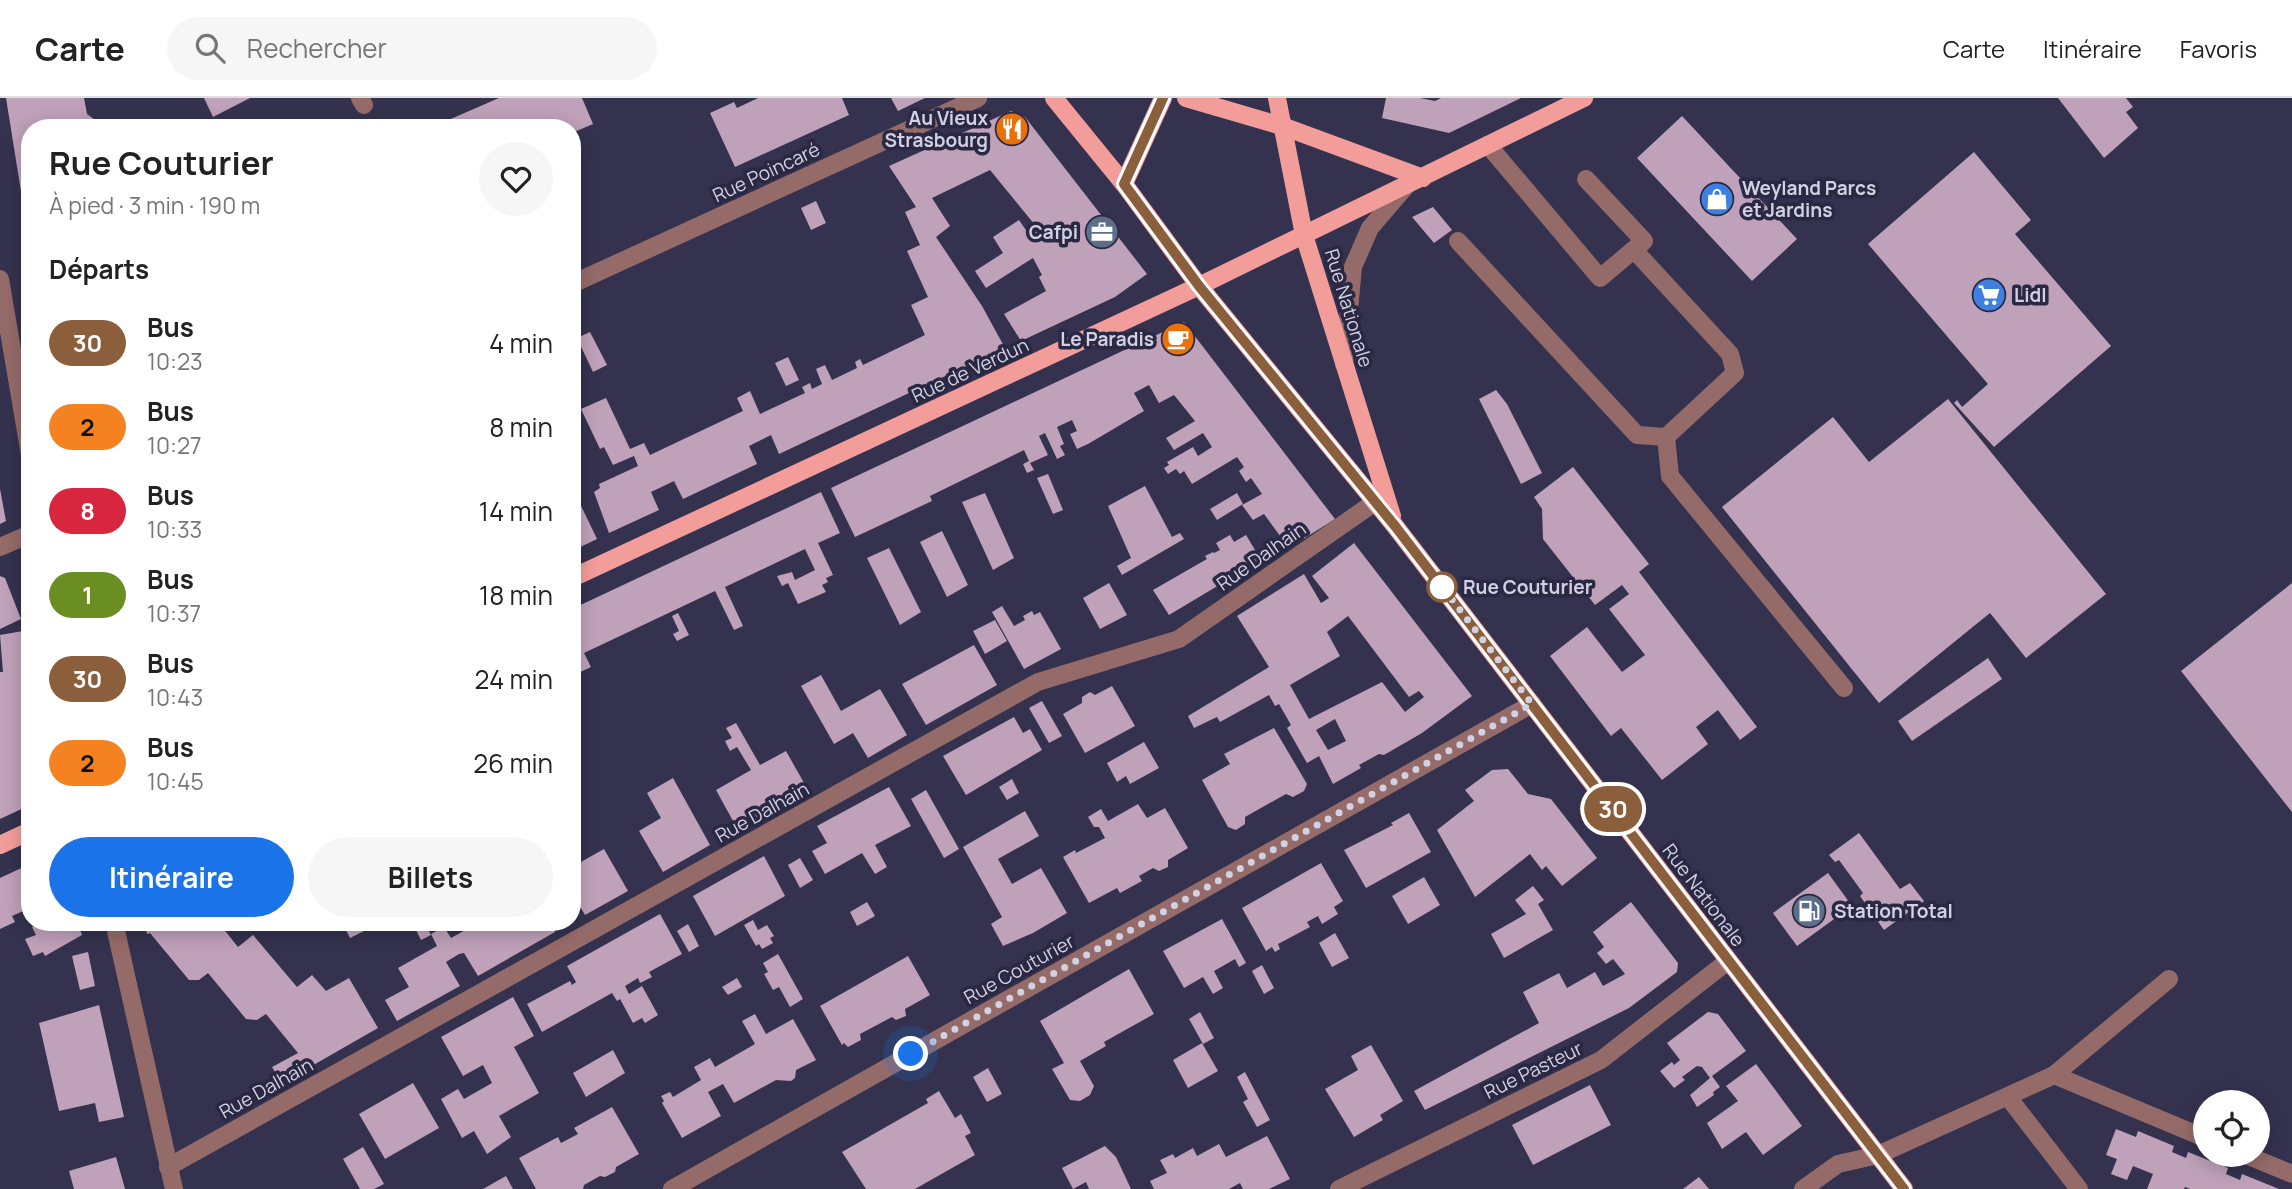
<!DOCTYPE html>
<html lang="fr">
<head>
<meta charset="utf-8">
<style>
	:root { --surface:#fff; --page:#f6f6f6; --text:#222; --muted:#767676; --line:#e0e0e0; --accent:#1a73e8 }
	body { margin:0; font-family:Manrope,sans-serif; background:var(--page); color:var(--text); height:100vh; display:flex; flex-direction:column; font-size:26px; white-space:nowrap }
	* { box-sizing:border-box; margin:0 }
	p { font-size:23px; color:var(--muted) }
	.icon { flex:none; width:38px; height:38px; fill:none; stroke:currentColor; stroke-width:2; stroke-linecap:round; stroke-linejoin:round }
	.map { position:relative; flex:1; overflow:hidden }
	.drawer { position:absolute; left:21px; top:21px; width:560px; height:812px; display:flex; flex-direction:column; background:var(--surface); border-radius:28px; box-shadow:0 4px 18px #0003 }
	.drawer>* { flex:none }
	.badge { padding:0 14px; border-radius:23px; font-size:24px; line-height:46px }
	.fabs { position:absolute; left:2193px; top:992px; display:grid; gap:14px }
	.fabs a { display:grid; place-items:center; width:77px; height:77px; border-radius:50%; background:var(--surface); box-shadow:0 4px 18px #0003; font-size:35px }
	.you { position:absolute; width:35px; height:35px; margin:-18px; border:5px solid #fff; border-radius:50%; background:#1a73e8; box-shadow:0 0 0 10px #1a73e833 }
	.map>.badge { position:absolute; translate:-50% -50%; box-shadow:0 0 0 4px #fff }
	h2 { padding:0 28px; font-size:26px; line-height:63px }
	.round { display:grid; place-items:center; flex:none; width:74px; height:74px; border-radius:37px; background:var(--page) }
	.headline { display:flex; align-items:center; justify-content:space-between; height:119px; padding:0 28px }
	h1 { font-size:33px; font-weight:700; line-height:52px }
	.action { display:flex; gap:14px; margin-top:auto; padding:14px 28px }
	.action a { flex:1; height:80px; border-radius:42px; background:var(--accent); color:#fff; font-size:28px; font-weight:700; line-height:80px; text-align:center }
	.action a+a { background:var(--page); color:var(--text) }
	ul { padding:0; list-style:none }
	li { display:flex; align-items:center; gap:21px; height:84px; padding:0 28px }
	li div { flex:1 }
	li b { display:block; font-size:26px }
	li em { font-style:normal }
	li .badge { min-width:77px; font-weight:700; text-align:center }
	header { display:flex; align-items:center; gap:42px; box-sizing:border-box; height:98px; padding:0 35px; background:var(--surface); border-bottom:2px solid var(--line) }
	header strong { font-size:33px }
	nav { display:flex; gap:38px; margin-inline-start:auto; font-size:24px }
	.search { width:490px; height:63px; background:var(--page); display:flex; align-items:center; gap:18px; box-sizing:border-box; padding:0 24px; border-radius:38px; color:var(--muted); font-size:26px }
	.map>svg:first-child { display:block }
</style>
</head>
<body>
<header>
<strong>Carte</strong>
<div class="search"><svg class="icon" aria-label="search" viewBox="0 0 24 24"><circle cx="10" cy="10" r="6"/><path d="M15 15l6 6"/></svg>Rechercher</div>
<nav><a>Carte</a><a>Itinéraire</a><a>Favoris</a></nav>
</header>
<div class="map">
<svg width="2292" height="1091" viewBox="0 0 2292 1091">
	<rect width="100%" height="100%" fill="#34324e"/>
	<g fill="#bfa1ba" fill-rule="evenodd">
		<path d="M6,0H84L87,16L106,30H30V111L24,112Z"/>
		<path d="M204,0H250L213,19Z"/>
		<path d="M499,0H582L593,26L572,35V30H430Z"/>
		<path d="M758,0H842L849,17L735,69L710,15L734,4L737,10Z"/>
		<path d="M891,0H925L898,13Z"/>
		<path d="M1386,0H1420L1435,3L1441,0H1521L1449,35L1382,20Z"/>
		<path d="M2058,0H2126L2133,9L2126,14L2138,30L2104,60Z"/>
		<path d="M1011,13L1025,19L1147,176L1115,199L1021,243L1004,216L1046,193L1039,179L1042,177L1033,160L986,190L975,173L1003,155L993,139L1019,122L1030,138L1039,132L990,72L932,100L950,128L936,139L982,208L1005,250L779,356L771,337L749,348L757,366L683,401L674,383L651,394L659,412L609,435L594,394L600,390L599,386L638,368L634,358L613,367L604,349L600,351L581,311L606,300L630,351L644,345L650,357L743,313L737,300L750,293L760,316L805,295L802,289L810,285L812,291L822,286L816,271L825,267L832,282L857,270L855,264L860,261L863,267L925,237L911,207L928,199L907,153L920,147L905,114L916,109L889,68Z"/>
		<path d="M1682,18L1797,141L1752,183L1637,60Z"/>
		<path d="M1974,54L2031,122L2015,136L2111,248L1994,349L1954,305L1957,302L1962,309L1988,286L1868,146Z"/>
		<path d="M816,103L826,125L811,132L801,110Z"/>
		<path d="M1433,109L1452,132L1434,145L1412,119Z"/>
		<path d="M1184,224L1335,421L1289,450L1264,416L1253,422L1242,407L1262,396L1251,380L1246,384L1239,373L1244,369L1237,359L1192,386L1184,373L1180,376L1176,371L1168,376L1164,370L1169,367L1167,364L1193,349L1198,358L1212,349L1203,335L1174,352L1166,340L1195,323L1174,297L1159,305L1149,287L1134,295L1144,313L1088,346L1077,351L1070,336L1077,333L1072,322L1057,329L1064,346L1060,348L1065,357L1057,361L1045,335L1039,338L1048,357L1030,365L1034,372L1027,375L1023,366L1029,363L1024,352L930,398L932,403L855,439L831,390Z"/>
		<path d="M590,234L607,267L593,274L577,240Z"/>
		<path d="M788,259L799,282L786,288L775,265Z"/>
		<path d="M1496,292L1507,306L1542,375L1521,386L1479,301Z"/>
		<path d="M1948,301L2106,496L2026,560L1990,515L1879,605L1722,409L1833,319L1869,364Z"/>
		<path d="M1573,369L1649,466L1639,474L1757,629L1740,642L1718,612L1696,629L1708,646L1662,682L1621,630L1611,638L1550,558L1587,529L1622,574L1645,557L1609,511L1629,496L1622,487L1595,507L1543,441L1542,411L1534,399Z"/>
		<path d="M1048,376L1063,412L1053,416L1037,380Z"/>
		<path d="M1145,388L1172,439L1180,435L1184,441L1122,477L1117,468L1131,460L1108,408Z"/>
		<path d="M572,389L597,441L572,453Z"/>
		<path d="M0,391L6,423L0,426Z"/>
		<path d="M821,394L840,435L818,445L833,477L826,480L828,484L822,487L826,494L798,506L788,485L782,488L777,478L792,474L795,482L815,472L805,451L725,489L743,528L734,532L715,493L584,555L591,569L572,578V511Z"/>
		<path d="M985,395L1014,460L993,472L962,404Z"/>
		<path d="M1237,395L1243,406L1217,422L1210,411Z"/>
		<path d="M942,433L968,487L947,499L920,444Z"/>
		<path d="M1230,437L1234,444L1246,437L1261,462L1169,517L1153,492L1207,461L1205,458L1213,454L1214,455L1220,452L1216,445Z"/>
		<path d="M1354,445L1472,598L1422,635L1384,657L1379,656L1359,667L1361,670L1333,686L1319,658L1307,665L1287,630L1291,627L1279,606L1275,608L1269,597L1220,624L1217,619L1194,630L1188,618L1269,569L1237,518L1304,476L1321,505L1329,500L1312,478ZM1348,518L1409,599L1419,593L1424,599L1405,614L1382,584L1309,621L1290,587L1340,558L1327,534ZM1335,621L1346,643L1328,652L1316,632Z"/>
		<path d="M889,450L921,514L900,527L867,460Z"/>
		<path d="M0,478L5,480L21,521L0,531Z"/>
		<path d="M1109,485L1127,517L1100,531L1083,500Z"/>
		<path d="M2292,485V714L2181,573Z"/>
		<path d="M1002,508L1014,528L1025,522L1023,518L1032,513L1034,517L1040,514L1061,551L1024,571L992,514Z"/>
		<path d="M678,515L689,537L677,543L673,536L679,533L672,518Z"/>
		<path d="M995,522L1007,543L985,556L973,533Z"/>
		<path d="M23,533L30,577V707L0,721V574H3L0,537Z"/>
		<path d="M974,547L997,587L926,627L902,586Z"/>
		<path d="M1988,560L2002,581L1912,643L1898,623Z"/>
		<path d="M821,577L841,613L880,591L907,637L868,660L853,635L834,646L801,588Z"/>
		<path d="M1112,588L1135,628L1085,655L1063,616L1082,605V599L1090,594L1095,597Z"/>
		<path d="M1042,603L1062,638L1049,645L1029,610Z"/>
		<path d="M1014,619L1023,635L1030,631L1042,652L966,697L943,658Z"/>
		<path d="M736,625L760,667L786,653L808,692L738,732L716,692L751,672L737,649L730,653L725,643L732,640L726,630Z"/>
		<path d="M1274,630L1307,686L1304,693L1293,699L1286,696L1245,719V726L1236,732L1228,729L1202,682L1230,666L1224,656Z"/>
		<path d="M1144,644L1159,670L1130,686L1126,678L1117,684L1107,665Z"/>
		<path d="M1508,671L1528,696L1551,701L1597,760L1562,788L1546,768L1542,772L1530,756L1475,799L1437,732L1474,703L1465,692L1492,672Z"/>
		<path d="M673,680L710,747L663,774L639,733L661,720L647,695Z"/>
		<path d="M1012,681L1019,695L1007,702L999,689Z"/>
		<path d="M889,689L911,728L875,747L887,769L875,776L862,755L825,776L812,753L827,745L817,728Z"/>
		<path d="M926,692L959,751L944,760L911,701Z"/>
		<path d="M1138,706L1147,720L1165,710L1188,750L1168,762V769L1159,773L1153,770L1139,778L1142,783L1120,795L1117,790L1089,805L1063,759L1075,752L1076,755L1105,740L1099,729H1094L1088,719L1101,711L1108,723Z"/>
		<path d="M1025,713L1039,738L998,761L1012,786L1041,770L1067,815L1033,835L1003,848L991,826L1002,819L963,749Z"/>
		<path d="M1409,715L1431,754L1366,790L1344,752L1393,727L1391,725Z"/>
		<path d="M1859,735L1900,791L1910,785L1924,803L1884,832L1860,798L1863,795L1839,762L1835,764L1829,757Z"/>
		<path d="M604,751L628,793L585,817L572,795V769Z"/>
		<path d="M764,758L785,798L715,838L693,798Z"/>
		<path d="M800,760L813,782L800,790L788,767Z"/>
		<path d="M1321,765L1343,803L1334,809L1338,816L1322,826L1318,818L1307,824L1310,829L1278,846L1280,851L1275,854L1272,849L1266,853L1242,810Z"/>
		<path d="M30,766V810L12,818L15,824L0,831V780Z"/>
		<path d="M1828,775L1852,808L1797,848L1773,815Z"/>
		<path d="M1424,779L1440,807L1408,826L1392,798Z"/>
		<path d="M1533,788L1544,802L1538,806L1553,832L1504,860L1491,836L1526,816L1515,802Z"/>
		<path d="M867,804L875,818L857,828L850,814Z"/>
		<path d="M1631,804L1678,865L1677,874L1629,910L1425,1012L1414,993L1539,925L1523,894L1559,875L1567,890L1595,874L1603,888L1625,876L1613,861L1606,866L1597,855L1604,849L1593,834Z"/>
		<path d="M660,816L682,856L649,874L652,879L640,885L638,880L625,888L629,896L642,888L658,917L645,925L642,920L633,925L620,901L617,903L612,895L542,934L527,906L570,883L572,887L576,884L567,868Z"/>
		<path d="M1222,821L1246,865L1239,869L1235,861L1214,873L1223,890L1213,896L1203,879L1184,890L1163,853Z"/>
		<path d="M753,822L758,832L767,827L774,838L770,840L773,845L762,851L759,846L756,848L744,827Z"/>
		<path d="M40,824H77L82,837L45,858L43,854L33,858L25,841L36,837L32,829Z"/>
		<path d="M144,824H218L238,849L253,837L297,889L312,877L326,893L349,880L378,930L282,985L272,969L298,955L266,916L257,922L246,921L208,875L199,882H189L150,835L147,836Z"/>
		<path d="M356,824H362L366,832L350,840L345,830Z"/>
		<path d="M412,824H424L431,837L421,842Z"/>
		<path d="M480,824H550L555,834L478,878L464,855L459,856L446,864L460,888L397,923L385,902L409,889L398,870L437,848L431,836L444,829L451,840Z"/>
		<path d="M688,826L699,848L689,854L677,833Z"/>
		<path d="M1335,835L1349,860L1332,869L1319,845Z"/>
		<path d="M88,854L95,888L80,892L72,858Z"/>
		<path d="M778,856L803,901L790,909L779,889L773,892L764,876L768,874L763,865Z"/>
		<path d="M908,858L930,897L905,911L906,918L896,922L892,919L860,936L861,942L848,949L844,945L842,947L820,908Z"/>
		<path d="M1262,867L1274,890L1264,896L1252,873Z"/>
		<path d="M1129,871L1154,916L1104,944L1106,948L1080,963L1094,988L1090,997L1080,1003L1070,1002L1052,971L1064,965L1040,923Z"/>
		<path d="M737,880L742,889L728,897L722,889Z"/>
		<path d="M513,899L534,938L514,949L539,995L499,1018L511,1039L487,1056L474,1033L462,1040L441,1001L458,991L464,1001L492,985L483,967L463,978L441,939Z"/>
		<path d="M99,907L124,1019L99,1024L95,1005L59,1013L39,925Z"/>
		<path d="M1200,914L1214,940L1203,946L1189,921Z"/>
		<path d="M1708,914L1718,916L1746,953L1712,978L1720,989L1713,994L1714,997L1697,1009L1690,997L1710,980L1702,969L1697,968L1682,979L1685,982L1674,990L1660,973L1672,964L1674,967L1680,962L1667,945Z"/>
		<path d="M755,916L766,936L793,921L816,962L796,972L795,980L791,983L776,982L734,1005L723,986L708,994L721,1018L682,1040L662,1005L664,1003L661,998L670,994L673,999L701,982L694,969L710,960L715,969L755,946L742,923Z"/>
		<path d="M1202,945L1218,973L1188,990L1173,962Z"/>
		<path d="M1371,947L1403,1003L1380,1017L1383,1022L1354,1039L1325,991L1358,972L1351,958Z"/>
		<path d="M613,952L625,975L586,999L573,975Z"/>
		<path d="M1756,966L1802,1028L1763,1057L1746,1034L1722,1051L1707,1025L1738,1003L1726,988Z"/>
		<path d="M988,970L1002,996L987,1004L973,979Z"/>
		<path d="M1245,974L1270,1022L1257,1029L1243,1004L1248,1001L1237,979Z"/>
		<path d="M413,985L439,1030L385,1061L359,1016Z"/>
		<path d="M1590,987L1611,1027L1533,1067L1512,1027Z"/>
		<path d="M939,993L955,1020L961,1016L971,1035L965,1038L975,1057L915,1091H866L842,1054L928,1005L926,1001Z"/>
		<path d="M612,1009L639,1056L616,1069L615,1074L605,1079L600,1078L584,1087L583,1091H536L519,1060L558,1039L561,1045L578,1036L574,1030Z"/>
		<path d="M2116,1031L2136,1039L2138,1033L2174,1048L2172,1054L2186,1060L2188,1054L2228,1070L2226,1076L2240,1082L2242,1076L2279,1091H2190L2185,1089L2184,1091H2147L2153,1076L2133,1068L2127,1082L2111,1076L2117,1061L2106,1057Z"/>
		<path d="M1267,1038L1290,1081L1269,1091H1243L1240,1085L1229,1091H1154L1150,1083L1167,1075L1160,1062L1173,1056L1175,1060L1193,1050L1197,1058L1219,1046L1226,1059Z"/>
		<path d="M1105,1048L1116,1059L1131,1091H1089L1086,1084L1073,1091L1062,1070Z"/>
		<path d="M363,1049L384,1086L374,1091H360L343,1061Z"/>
		<path d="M116,1059L125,1091H74L69,1073Z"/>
		<path d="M506,1078L513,1091H483Z"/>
		<path d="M1699,1079L1709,1091H1683Z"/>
	</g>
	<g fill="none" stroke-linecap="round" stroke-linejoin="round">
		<g stroke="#956b69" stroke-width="18">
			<path d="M360,0L364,7"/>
			<path d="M1488,47L1600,180L1644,143L1586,81"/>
			<path d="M1458,143L1637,337L1666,339L1735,275L1730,256L1634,152"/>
			<path d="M0,181L30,357"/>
			<path d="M572,186L978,0"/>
			<path d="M1344,266L1353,169L1370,130L1407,87"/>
			<path d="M1666,339L1670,378L1844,590"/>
			<path d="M0,449L30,436"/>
			<path d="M114,824L174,1091"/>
			<path d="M2054,977L2205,1040"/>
			<path d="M2008,999L2079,1091"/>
			<path d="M2246,1057L2292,1076"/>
			<path d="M168,1069L1038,584L1179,541L1375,404"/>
			<path d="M672,1091L1532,606"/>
			<path d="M1339,1091L1601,962L1728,863"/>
			<path d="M1803,1091L1838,1066L1878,1057L2054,977L2169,881"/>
		</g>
		<g stroke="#f39d9b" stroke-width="18">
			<path d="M1054,0L1124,86L1199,188L1395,428L1904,1091"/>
			<path d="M1186,0L1282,28L1423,80"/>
			<path d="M1277,0L1304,137L1392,418"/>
			<path d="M1124,86L1163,0"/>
			<path d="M572,480L1199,188L1584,0"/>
			<path d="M0,747L30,733"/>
		</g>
	</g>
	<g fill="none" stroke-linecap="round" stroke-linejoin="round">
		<defs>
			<path id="line" d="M1163,0L1124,86L1199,188L1395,428L1904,1091"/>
		</defs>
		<use href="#line" stroke="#fff" stroke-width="16"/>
		<use href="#line" stroke="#8b5e3c" stroke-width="10"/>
		<path stroke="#d2d1e3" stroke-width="7" stroke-dasharray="0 12.6" d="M911,956L1532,606L1441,487L1442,489"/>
	</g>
	<defs>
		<symbol id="restaurant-disc" viewBox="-11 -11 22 22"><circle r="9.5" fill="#e8710a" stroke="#2a2843"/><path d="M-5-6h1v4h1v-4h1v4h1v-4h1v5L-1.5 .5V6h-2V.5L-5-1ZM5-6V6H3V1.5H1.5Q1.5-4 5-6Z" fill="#fff"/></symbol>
		<symbol id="shop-disc" viewBox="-11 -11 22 22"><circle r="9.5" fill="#3f7fe0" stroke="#2a2843"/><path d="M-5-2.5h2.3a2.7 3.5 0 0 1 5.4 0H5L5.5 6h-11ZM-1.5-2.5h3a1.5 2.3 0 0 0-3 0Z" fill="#fff"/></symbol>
		<symbol id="office-disc" viewBox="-11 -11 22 22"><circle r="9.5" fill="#5c6f8a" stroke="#2a2843"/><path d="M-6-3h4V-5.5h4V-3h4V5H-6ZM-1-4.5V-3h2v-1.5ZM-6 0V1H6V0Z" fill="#fff"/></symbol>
		<symbol id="supermarket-disc" viewBox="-11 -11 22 22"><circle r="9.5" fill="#3f7fe0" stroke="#2a2843"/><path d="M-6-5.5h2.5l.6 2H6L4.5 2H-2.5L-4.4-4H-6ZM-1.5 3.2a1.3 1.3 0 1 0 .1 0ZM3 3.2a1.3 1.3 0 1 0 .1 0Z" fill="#fff"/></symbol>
		<symbol id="cafe-disc" viewBox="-11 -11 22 22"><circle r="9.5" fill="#e8710a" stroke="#2a2843"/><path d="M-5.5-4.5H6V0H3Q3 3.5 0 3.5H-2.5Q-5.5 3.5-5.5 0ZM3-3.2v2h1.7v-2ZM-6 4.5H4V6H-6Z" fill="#fff"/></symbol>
		<symbol id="fuel-disc" viewBox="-11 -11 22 22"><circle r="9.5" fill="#5c6f8a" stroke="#2a2843"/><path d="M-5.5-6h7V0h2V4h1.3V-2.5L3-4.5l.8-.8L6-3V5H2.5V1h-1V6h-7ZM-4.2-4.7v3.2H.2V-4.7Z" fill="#fff"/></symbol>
	</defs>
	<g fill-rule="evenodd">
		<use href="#restaurant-disc" x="993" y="12" width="38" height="38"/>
		<use href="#shop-disc" x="1698" y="82" width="38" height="38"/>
		<use href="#office-disc" x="1083" y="115" width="38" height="38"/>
		<use href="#supermarket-disc" x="1970" y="178" width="38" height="38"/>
		<use href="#cafe-disc" x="1159" y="222" width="38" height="38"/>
		<use href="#fuel-disc" x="1790" y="794" width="38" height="38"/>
	</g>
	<circle fill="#fff" stroke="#8b5e3c" stroke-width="3.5" cx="1442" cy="489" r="14"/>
	<g text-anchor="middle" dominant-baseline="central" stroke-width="7" stroke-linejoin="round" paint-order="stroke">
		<g font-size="19" font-weight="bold" fill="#d2d1e3" stroke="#2a2843" text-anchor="end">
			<text x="988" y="20">Au Vieux<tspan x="988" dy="22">Strasbourg</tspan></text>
			<text x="1742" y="90" text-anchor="start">Weyland Parcs<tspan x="1742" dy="22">et Jardins</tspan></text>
			<text x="1078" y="134">Cafpi</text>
			<text x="2014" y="197" text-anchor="start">Lidl</text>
			<text x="1154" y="241">Le Paradis</text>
			<text x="1834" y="813" text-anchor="start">Station Total</text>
		</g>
		<g font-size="19" fill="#d2d1e3" stroke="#2a2843">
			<text transform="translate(766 74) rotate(-25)">Rue Poincaré</text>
			<text transform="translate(1349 210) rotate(73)">Rue Nationale</text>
			<text transform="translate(970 272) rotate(-25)">Rue de Verdun</text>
			<text transform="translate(1261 458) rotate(-35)">Rue Dalhain</text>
			<text transform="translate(762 714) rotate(-29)">Rue Dalhain</text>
			<text transform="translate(1704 797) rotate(53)">Rue Nationale</text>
			<text transform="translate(1019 871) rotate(-29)">Rue Couturier</text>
			<text transform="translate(1533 972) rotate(-26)">Rue Pasteur</text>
			<text transform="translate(266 990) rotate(-29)">Rue Dalhain</text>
		</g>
		<g font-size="19" font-weight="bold" fill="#d2d1e3" stroke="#2a2843" text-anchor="start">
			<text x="1463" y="489">Rue Couturier</text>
		</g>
	</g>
</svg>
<div class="fabs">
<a><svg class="icon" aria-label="locate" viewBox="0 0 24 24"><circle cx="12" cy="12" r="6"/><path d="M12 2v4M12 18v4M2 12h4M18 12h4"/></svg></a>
</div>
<div class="you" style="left:911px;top:956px"></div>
<b class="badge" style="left:1613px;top:711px;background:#8b5e3c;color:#fff">30</b>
<section class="drawer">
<div class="headline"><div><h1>Rue Couturier</h1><p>À pied · 3 min · 190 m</p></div><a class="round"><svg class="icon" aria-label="heart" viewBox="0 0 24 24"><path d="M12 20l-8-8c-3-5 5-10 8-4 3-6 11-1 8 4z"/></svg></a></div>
<h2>Départs</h2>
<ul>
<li><span class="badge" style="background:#8b5e3c;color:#fff">30</span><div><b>Bus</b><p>10:23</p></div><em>4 min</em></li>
<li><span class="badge" style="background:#f58220;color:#111">2</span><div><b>Bus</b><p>10:27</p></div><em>8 min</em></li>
<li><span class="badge" style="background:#d7263d;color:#fff">8</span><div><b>Bus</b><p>10:33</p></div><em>14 min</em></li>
<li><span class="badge" style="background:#6b8e23;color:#fff">1</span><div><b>Bus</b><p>10:37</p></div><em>18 min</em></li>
<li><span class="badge" style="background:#8b5e3c;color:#fff">30</span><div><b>Bus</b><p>10:43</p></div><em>24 min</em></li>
<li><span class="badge" style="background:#f58220;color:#111">2</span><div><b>Bus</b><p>10:45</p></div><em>26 min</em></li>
</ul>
<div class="action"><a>Itinéraire</a><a>Billets</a></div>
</section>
</div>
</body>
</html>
